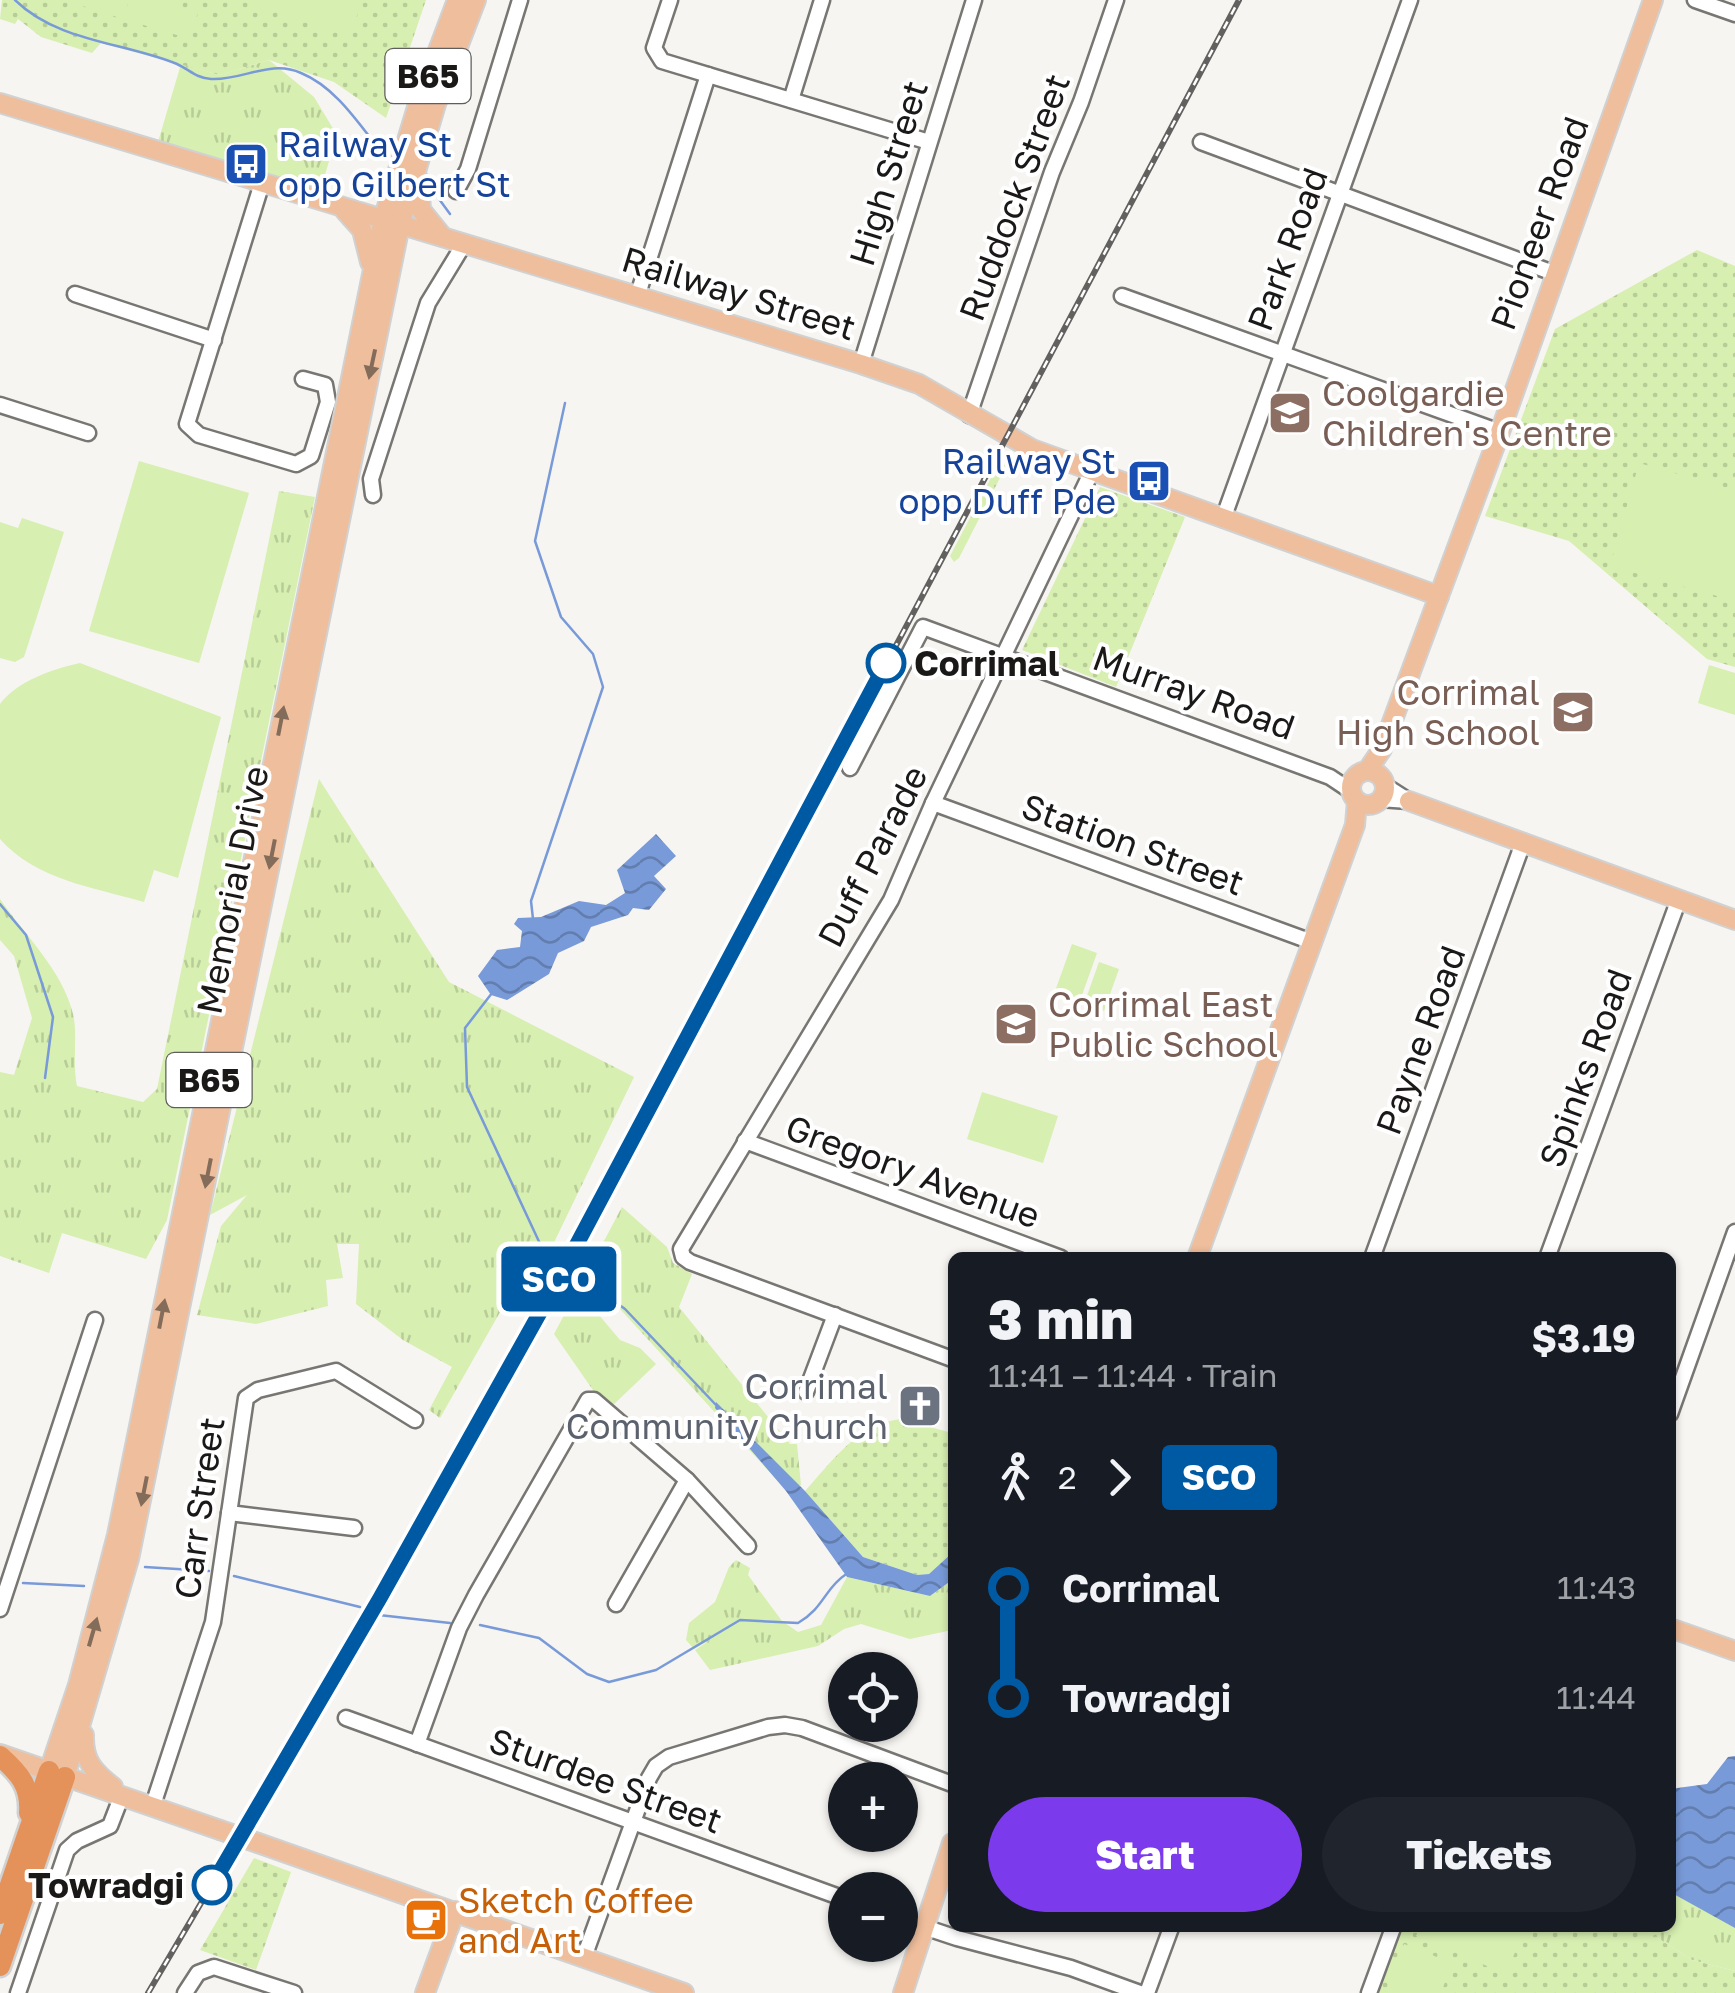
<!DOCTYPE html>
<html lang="en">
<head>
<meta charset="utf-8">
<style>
	:root { --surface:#171b24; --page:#20242c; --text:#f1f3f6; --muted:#9ea1a6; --accent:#7c3aed }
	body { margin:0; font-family:"Golos Text",sans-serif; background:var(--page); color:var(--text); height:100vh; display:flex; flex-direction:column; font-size:38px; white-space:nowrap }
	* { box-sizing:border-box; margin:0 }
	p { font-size:32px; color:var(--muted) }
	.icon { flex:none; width:55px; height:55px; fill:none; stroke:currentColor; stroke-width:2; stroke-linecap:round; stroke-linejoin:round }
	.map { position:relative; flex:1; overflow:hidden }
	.panel { position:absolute; left:948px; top:1252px; width:728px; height:680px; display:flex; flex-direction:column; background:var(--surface); border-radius:15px; box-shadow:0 2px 8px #0004 }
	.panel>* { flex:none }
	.badge { padding:0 20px; border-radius:8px; font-size:35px; line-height:65px }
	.controls { position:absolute; left:828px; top:1652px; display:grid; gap:20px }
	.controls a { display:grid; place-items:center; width:90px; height:90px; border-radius:50%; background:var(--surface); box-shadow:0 2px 8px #0004; font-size:50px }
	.map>.badge { position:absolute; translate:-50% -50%; box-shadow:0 0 0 5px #fff }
	.legs { display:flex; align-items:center; gap:15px; height:110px; padding:0 40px; font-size:32px }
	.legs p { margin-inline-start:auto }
	.headline { display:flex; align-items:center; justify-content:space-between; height:170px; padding:0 40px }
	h1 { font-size:55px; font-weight:800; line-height:75px }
	.button { display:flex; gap:20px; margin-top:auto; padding:20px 40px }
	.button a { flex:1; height:115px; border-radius:60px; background:var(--accent); color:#fff; font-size:40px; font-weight:800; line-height:115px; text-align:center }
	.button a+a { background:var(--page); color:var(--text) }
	ul { padding:0 40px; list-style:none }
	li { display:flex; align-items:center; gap:35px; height:110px; font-size:38px }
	li i { display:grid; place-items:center; width:15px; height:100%; margin:0 12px; background:currentColor }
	li i::after { content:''; width:25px; height:25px; margin:-12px; border:8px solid; border-radius:50%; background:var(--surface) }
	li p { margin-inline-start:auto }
	li:first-child i { background:linear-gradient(#0000 50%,currentColor 0) }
	li:last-child i { background:linear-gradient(currentColor 50%,#0000 0) }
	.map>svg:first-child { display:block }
</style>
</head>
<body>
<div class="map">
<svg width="1735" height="1993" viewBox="0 0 1735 1993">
	<defs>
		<pattern id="grass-tufts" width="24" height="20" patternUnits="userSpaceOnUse" patternTransform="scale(2.5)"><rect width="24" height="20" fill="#d7efb1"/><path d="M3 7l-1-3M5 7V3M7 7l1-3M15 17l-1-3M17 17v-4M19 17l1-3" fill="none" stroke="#b8cc98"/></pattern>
		<pattern id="park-dots" width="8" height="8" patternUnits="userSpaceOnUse" patternTransform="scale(2.5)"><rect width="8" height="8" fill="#d7efb1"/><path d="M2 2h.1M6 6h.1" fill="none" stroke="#b8cc98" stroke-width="1.8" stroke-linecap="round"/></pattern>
		<pattern id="water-waves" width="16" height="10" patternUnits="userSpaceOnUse" patternTransform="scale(2.5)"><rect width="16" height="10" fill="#789ad8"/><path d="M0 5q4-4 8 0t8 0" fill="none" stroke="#627dae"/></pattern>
	</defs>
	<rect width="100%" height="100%" fill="#f6f5f1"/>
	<g fill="url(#grass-tufts)">
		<path d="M269,60L314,97L337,135L320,191L158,142L181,64L220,75Z"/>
		<path d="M1003,455L1014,459L1003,472L959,558L954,562L950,556Z"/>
		<path d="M279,491L315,497L167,1220L146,1259L62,1233L49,1273L0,1256V1072L14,1075L32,1018L14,956L0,940V899C24,934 63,971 73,1014C78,1034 72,1061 77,1086L143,1102L157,1089Z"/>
		<path d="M319,779L449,982L634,1077L546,1259L543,1285L521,1275L440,1418L429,1410L452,1367L403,1340L356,1304L359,1244H337L343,1278L326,1280L328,1306L256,1324L197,1315L221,1226L247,1195L210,1215Z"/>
		<path d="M622,1207L667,1247L673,1263L692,1274L679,1307L790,1444H797L801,1485L787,1491L587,1273Z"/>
		<path d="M572,1283L620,1340L640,1348L656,1364L610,1408L595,1393L554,1334L571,1302L565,1293Z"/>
		<path d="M736,1560L750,1568L748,1575L782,1621L798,1632L821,1625L847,1577L930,1596L952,1580V1630L910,1639L861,1624L844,1629L818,1646L710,1670L695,1650L710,1640L694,1649L686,1640L689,1623L715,1602L729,1567Z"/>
		<path d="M1670,1883L1735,1924V1971L1692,1960L1642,1928H1670Z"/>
	</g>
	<g fill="url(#park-dots)">
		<path d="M2,0H426L386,118L334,82L269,60L220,75L101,43L92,53L41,37L18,19L15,24L0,19Z"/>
		<path d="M1697,250L1735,266V667L1707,659L1569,541L1485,516L1555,329Z"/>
		<path d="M1100,487L1185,517L1116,687L1022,650Z"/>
		<path d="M901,1419L952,1433V1553L929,1574L917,1575L863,1557L805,1491C833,1460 858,1424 901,1419Z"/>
		<path d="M254,1858L291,1872L256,1970L200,1950Z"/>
		<path d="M1401,1928H1642L1692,1960L1735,1971V1993H1377Z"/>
	</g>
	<g fill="#d7efb1">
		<path d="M64,0H129L123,19Z"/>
		<path d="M136,0H159L198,12L190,39L130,21Z"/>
		<path d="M248,0H362L350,37L247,2Z"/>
		<path d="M139,461L249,493L199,663L89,631Z"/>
		<path d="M1639,463L1735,490V601L1610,566Z"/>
		<path d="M22,518L64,532L24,657L15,662L0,658V522L18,528Z"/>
		<path d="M80,663L221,717L178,878L154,870L144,902C93,887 36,880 0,839V704C17,681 53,669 80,663Z"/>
		<path d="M1709,665L1735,673V715L1698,703Z"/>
		<path d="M1072,944L1097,953L1082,995H1079L1083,997L1080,1005L1054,994Z"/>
		<path d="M1099,962L1119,969L1104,1011L1084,1004Z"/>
		<path d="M982,1092L1058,1116L1043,1163L967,1139Z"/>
		<path d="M1420,1928H1525L1506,1974L1416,1936Z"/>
		<path d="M1404,1944L1452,1963L1441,1993H1385Z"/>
	</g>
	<g fill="url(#water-waves)">
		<path d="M656,834L676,856L654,876L666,889L649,910L633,908L628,915L591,927L584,941L558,953L549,974L507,1000L491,995L478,976L497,950L520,947L522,931L514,924L518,918L541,917L579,901L606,905L625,893L617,870Z"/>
		<path d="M716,1402L805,1491L863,1557L917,1575L929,1574L952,1553V1580L930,1596L847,1577L786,1491L715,1408Z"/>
		<path d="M1735,1756V1928L1670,1892V1789L1707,1784L1728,1757Z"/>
	</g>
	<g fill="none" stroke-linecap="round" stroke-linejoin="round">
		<g stroke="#789ad8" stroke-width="2.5">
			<path d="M15,0C58,42 123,42 177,64C190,70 196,78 211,79C242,81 270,59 301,73C338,88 362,129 387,159"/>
			<path d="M431,188L450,214"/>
			<path d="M0,904L26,935L53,1017L45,1078"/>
			<path d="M533,919L531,901L603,687L593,654L561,617L535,541L565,403"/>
			<path d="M492,993L465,1028L467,1087L542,1248L625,1309L716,1405"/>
			<path d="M145,1567L209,1571"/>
			<path d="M234,1576L360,1607"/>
			<path d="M23,1583L84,1586"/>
			<path d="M379,1615L450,1623"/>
			<path d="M480,1625L539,1638L587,1674L609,1682L656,1670L740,1620L798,1623C823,1609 826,1587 845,1575"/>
		</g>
		<defs>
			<g id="minor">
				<path d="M670,0L654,48L662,61L929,142"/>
				<path d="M1695,0L1735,14"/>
				<path d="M791,100L822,0"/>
				<path d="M1201,142L1556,274"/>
				<path d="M262,183L187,424L199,435L296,464L311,456L328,402L325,385L303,379"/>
				<path d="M456,191L468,169L520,0"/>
				<path d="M75,294L214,340"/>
				<path d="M1122,296L1500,432"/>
				<path d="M637,297L708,75"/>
				<path d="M861,364L974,0"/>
				<path d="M0,405L88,433"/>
				<path d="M969,415L1052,172L1081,102L1116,0"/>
				<path d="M373,495L371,479L428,303L464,244"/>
				<path d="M1223,519L1410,0"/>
				<path d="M850,768L923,627L1330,777L1351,791"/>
				<path d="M1384,785L1409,801"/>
				<path d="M1380,799L1408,801"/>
				<path d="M933,803L1312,942"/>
				<path d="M745,1141L1061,1258"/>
				<path d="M1372,1258L1523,843"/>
				<path d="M1547,1258L1679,899"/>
				<path d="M952,1359L690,1262L683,1257L681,1249L891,900L933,803L1092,471"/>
				<path d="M806,1392L835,1315"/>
				<path d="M1670,1414L1735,1232"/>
				<path d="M229,1513L354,1528"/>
				<path d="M616,1604L687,1480"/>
				<path d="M0,1609L95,1320"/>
				<path d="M346,1718L845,1899"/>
				<path d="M417,1744L459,1628L476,1595L588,1400H594L687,1480L748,1546"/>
				<path d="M153,1805L213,1622L246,1398L258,1390L336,1371L415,1420"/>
				<path d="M900,1919L957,1938L1071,1968L1140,1993"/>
				<path d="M584,1957L649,1778L656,1766L669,1757L768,1727L785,1725L802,1728L952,1784"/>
				<path d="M18,1993L67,1850L77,1841L110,1826L122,1795"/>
				<path d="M185,1993L198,1973L214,1967L294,1993"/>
				<path d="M1147,1993L1171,1928"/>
				<path d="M1369,1993L1393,1928"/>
			</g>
			<g id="major">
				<path d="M0,103L861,364L919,384L1032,449L1439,596"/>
				<path d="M419,180L421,210L442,236"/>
				<path d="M345,211L362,230L370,262"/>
				<path d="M1367,771L1382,749L1500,432L1653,0"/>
				<circle cx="1368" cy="788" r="17"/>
				<path d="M1409,801L1735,920"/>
				<path d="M1197,1258L1355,825L1357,801"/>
				<path d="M1670,1628L1735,1651"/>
				<path d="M84,1735C83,1761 94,1772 113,1787"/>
				<path d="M0,1754L220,1830"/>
				<path d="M49,1771L78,1685L117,1535L383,220L418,104L457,0"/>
				<path d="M65,1777L129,1559L400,225L436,104L476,0"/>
				<path d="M258,1843L684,1993"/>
				<path d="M425,1993L455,1911"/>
				<path d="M903,1993L952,1843"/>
			</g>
			<g id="highway">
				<path d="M0,1756C19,1773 31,1786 29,1813"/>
				<path d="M0,1914L49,1771"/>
				<path d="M0,1966L65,1777"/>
			</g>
		</defs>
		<use href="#minor" stroke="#777673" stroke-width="19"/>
		<use href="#major" stroke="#d1d1d1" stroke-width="22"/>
		<use href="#highway" stroke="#d1d1d1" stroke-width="25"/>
		<use href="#minor" stroke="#fff" stroke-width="14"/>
		<use href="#major" stroke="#efbe9c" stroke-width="18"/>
		<use href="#highway" stroke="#e4925a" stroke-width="20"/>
		<defs>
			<path id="rail" d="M148,1993L365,1625L553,1291L1239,0"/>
		</defs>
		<use href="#rail" stroke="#62615f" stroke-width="6"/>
		<use href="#rail" stroke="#fff" stroke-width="2.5" stroke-dasharray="8" stroke-linecap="butt"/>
		<defs>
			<path id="major-bridge" d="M220,1830L258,1843"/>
		</defs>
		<use href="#major-bridge" stroke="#d1d1d1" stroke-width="22" stroke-linecap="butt"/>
		<use href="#major-bridge" stroke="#efbe9c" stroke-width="18"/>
	</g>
	<defs><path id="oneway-solid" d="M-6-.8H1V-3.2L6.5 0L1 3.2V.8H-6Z" transform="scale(2.5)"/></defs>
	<g fill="#846c5a">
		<use href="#oneway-solid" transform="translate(372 364) rotate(102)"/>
		<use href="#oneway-solid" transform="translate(281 721) rotate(-79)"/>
		<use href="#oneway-solid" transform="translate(272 854) rotate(101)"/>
		<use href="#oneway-solid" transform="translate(208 1173) rotate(101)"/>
		<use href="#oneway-solid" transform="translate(162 1314) rotate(-79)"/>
		<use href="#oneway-solid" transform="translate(144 1491) rotate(101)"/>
		<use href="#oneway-solid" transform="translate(93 1632) rotate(-74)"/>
	</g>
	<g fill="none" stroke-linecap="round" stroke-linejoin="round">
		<defs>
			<path id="line-1" d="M212,1885L380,1598L552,1291L886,663"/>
		</defs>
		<use href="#line-1" stroke="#fff" stroke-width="22"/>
		<use href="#line-1" stroke="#005aa3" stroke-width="15"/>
	</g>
	<defs>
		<symbol id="bus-square" viewBox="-11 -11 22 22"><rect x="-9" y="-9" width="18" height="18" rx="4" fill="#1a4fb4" stroke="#fff"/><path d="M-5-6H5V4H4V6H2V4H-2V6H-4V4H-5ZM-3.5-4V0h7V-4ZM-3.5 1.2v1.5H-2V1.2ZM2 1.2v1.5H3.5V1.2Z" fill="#fff"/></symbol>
		<symbol id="school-square" viewBox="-11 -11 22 22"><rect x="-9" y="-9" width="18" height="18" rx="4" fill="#8d6e63" stroke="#fff"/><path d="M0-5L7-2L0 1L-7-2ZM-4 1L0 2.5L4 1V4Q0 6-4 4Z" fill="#fff"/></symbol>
		<symbol id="church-square" viewBox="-11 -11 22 22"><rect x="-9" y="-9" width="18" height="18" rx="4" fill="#6b7280" stroke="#fff"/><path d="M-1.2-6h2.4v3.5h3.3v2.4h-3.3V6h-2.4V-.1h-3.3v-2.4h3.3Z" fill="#fff"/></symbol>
		<symbol id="cafe-square" viewBox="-11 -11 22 22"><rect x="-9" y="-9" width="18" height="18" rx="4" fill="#e8710a" stroke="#fff"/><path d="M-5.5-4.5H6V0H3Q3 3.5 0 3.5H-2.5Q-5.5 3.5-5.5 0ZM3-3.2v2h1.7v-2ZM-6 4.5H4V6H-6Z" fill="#fff"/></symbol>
	</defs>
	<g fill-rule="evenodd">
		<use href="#bus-square" x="221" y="139" width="50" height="50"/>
		<use href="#school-square" x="1265" y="388" width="50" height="50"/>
		<use href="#bus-square" x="1124" y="456" width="50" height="50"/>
		<use href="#school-square" x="1548" y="687" width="50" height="50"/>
		<use href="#school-square" x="991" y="999" width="50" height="50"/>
		<use href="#church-square" x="895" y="1381" width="50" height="50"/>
		<use href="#cafe-square" x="401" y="1895" width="50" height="50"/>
	</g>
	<g fill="#fff" stroke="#005aa3" stroke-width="5">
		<circle cx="886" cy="663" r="18"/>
		<circle cx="212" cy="1885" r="18"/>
	</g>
	<g text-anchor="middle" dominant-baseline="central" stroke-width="8" stroke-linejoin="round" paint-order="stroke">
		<g fill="#fff" stroke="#5f5e5d" stroke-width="2.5">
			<rect x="385.5" y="49" width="85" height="54" rx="8"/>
			<rect x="166.5" y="1053" width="85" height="54" rx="8"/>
		</g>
		<g font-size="32" font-weight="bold" fill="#1a1918">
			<text x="428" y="76">B65</text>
			<text x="209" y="1080">B65</text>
		</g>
		<g font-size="35" fill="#164399" stroke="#fff" text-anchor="start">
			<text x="278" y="144">Railway St<tspan x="278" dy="40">opp Gilbert St</tspan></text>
			<text x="1116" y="461" text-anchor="end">Railway St<tspan x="1116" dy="40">opp Duff Pde</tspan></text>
		</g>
		<g font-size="35" fill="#1a1918" stroke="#fff">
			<text transform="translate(888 173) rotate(-73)">High Street</text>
			<text transform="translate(1014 197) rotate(-70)">Ruddock Street</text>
			<text transform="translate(1539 223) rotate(-70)">Pioneer Road</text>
			<text transform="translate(1287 249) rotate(-70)">Park Road</text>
			<text transform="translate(739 293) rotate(17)">Railway Street</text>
			<text transform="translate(1194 692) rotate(20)">Murray Road</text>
			<text transform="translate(1133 844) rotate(20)">Station Street</text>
			<text transform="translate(872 856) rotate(-63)">Duff Parade</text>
			<text transform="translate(232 890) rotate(-79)">Memorial Drive</text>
			<text transform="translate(1420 1040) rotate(-70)">Payne Road</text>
			<text transform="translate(1585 1068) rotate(-70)">Spinks Road</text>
			<text transform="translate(913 1171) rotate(20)">Gregory Avenue</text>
			<text transform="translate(199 1508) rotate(-82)">Carr Street</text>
			<text transform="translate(606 1780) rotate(20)">Sturdee Street</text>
		</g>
		<g font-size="35" fill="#785e54" stroke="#fff" text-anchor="start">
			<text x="1322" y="393">Coolgardie<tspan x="1322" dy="40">Children's Centre</tspan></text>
			<text x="1540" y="692" text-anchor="end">Corrimal<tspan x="1540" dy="40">High School</tspan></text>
			<text x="1048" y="1004">Corrimal East<tspan x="1048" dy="40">Public School</tspan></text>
		</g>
		<g font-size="35" font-weight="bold" fill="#1a1918" stroke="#fff" text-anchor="start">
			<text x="914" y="663">Corrimal</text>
			<text x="184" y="1885" text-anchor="end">Towradgi</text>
		</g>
		<g font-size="35" fill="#5b616d" stroke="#fff" text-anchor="end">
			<text x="888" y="1386">Corrimal<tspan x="888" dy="40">Community Church</tspan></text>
		</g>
		<g font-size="35" fill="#c56008" stroke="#fff" text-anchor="start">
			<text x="458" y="1900">Sketch Coffee<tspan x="458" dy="40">and Art</tspan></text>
		</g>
	</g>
</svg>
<div class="controls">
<a><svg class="icon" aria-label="locate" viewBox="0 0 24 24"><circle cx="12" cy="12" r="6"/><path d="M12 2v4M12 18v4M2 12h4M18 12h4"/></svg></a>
<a>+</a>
<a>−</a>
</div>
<b class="badge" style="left:559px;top:1279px;background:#005aa3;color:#fff">SCO</b>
<section class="panel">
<div class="headline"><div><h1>3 min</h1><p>11:41 – 11:44 · Train</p></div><b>$3.19</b></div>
<div class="legs"><svg class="icon" aria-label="walk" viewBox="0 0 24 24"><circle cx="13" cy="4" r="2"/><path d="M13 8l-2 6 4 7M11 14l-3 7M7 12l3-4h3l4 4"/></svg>2<svg class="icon" aria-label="forward" viewBox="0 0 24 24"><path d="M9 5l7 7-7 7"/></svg><b class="badge" style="background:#005aa3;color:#fff">SCO</b></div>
<ul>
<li><i style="color:#005aa3"></i><b>Corrimal</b><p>11:43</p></li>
<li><i style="color:#005aa3"></i><b>Towradgi</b><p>11:44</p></li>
</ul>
<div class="button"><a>Start</a><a>Tickets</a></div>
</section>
</div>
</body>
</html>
